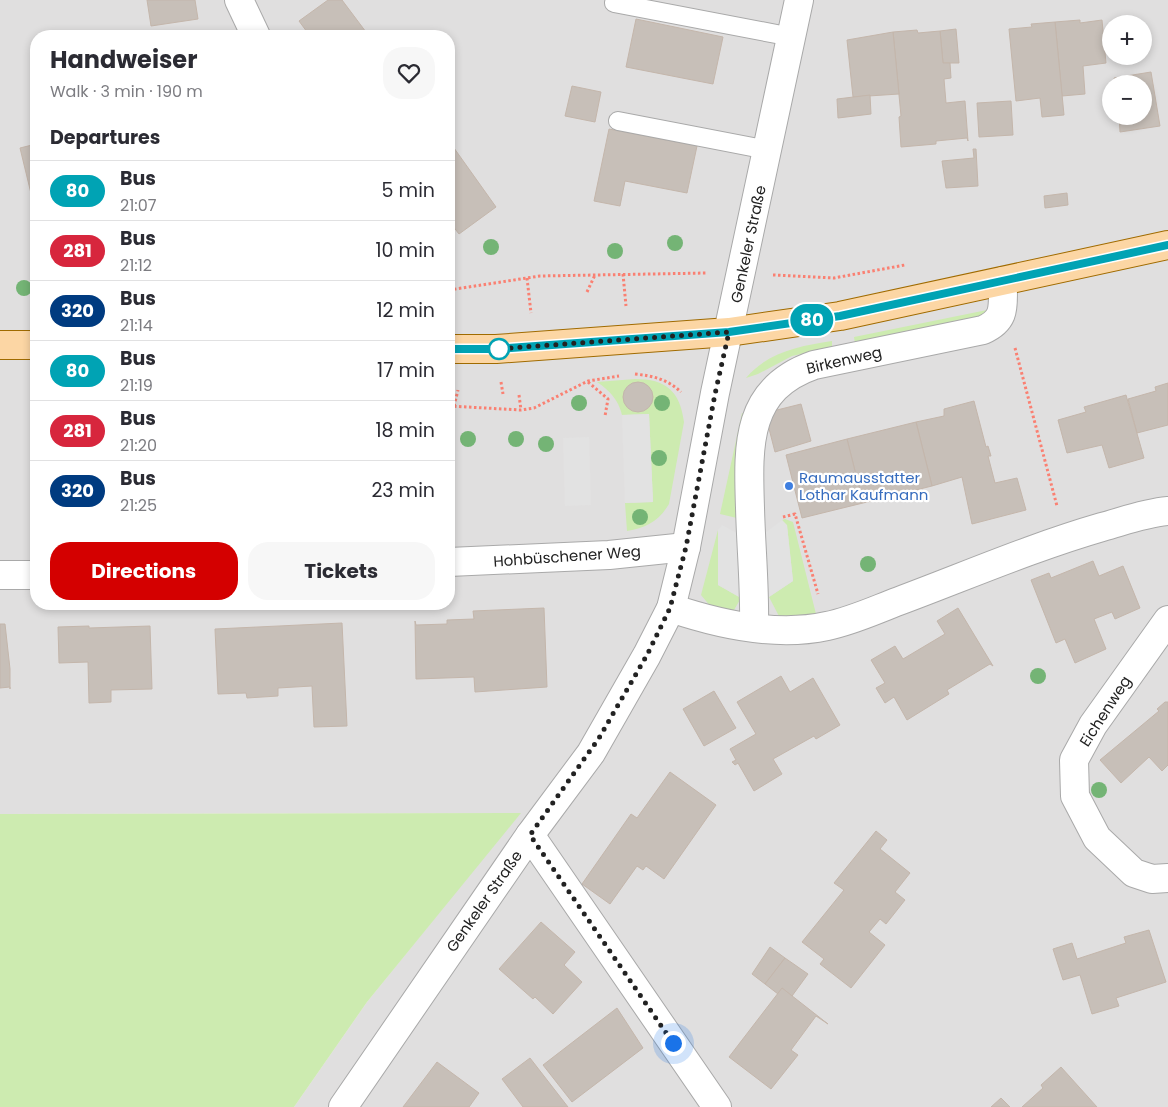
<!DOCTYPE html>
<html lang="en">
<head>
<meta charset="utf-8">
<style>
	:root { --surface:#fff; --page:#f7f7f7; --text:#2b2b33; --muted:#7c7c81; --line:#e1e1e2; --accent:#d40000 }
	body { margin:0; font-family:Poppins,sans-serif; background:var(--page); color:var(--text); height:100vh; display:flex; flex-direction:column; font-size:19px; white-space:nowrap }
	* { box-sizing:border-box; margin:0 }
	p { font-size:16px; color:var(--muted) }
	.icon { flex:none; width:28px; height:28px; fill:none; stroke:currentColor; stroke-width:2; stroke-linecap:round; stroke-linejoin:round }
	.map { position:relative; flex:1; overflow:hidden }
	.side { position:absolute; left:30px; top:30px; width:425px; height:580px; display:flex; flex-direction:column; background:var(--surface); border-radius:20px; box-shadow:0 2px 8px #0003 }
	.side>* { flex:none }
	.badge { padding:0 10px; border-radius:16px; font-size:18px; line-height:32px }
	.tools { position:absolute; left:1102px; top:15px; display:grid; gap:10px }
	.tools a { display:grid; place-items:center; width:50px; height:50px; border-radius:50%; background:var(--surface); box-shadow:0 2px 8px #0003; font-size:25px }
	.you { position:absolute; width:25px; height:25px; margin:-12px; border:4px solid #fff; border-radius:50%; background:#1a73e8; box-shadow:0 0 0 8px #1a73e833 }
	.map>.badge { position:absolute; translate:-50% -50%; box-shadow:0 0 0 2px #fff }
	h2 { padding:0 20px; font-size:19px; line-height:45px }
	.round { display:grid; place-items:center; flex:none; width:52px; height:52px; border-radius:20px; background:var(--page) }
	.head { display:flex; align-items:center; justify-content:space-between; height:85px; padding:0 20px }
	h1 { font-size:24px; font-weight:700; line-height:38px }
	.primary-button { display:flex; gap:10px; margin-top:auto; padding:10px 20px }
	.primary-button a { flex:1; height:58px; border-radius:20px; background:var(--accent); color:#fff; font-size:20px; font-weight:700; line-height:58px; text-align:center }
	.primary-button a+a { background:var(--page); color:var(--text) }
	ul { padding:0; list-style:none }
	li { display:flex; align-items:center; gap:15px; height:60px; padding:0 20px; border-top:1px solid var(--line) }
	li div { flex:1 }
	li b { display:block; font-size:19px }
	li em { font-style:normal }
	li .badge { min-width:55px; font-weight:700; text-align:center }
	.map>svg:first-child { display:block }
</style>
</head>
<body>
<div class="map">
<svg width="1168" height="1107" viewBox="0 0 1168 1107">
	<rect width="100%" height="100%" fill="#f2efe9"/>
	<path fill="#e0dfdf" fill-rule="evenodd" d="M0,0H1168V1107H294L367,1002L520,813L0,814ZM1111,24H1144V56H1111ZM36,36H449V604H36ZM1111,84H1144V116H1111Z"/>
	<g fill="#cdebb0">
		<path d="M987,310L979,319L855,344L854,337Z"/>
		<path d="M832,341V347L792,356L758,374L746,378C768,352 799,346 832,341Z"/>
		<path d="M635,379C666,379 680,391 684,422L669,504C659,521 646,528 627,531L625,503L653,502L649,414L622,415C618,399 610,391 597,382Z"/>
		<path d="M742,413L747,414L741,519L720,514Z"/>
		<path d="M785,519L793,522L817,618L781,620L769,597L793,581L787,526L782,520Z"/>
		<path d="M718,530V585L741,598L734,610L727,615L711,607L701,595Z"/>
		<path d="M521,813L367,1002L294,1107H0V814Z"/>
	</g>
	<g fill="#e2e2e2">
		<path d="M649,414L653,502L625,503L622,415Z"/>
		<path d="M589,437L591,505L565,506L563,438Z"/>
		<path d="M782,520L787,525L793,581L769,597L762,535Z"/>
		<path d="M722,525L742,536L741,598L718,585V530Z"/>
	</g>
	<g fill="#c7bfb8" stroke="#c4b6ab">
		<path d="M147,0H195L198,19L151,26Z"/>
		<path d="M328,0H342L369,36H310L299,21Z"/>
		<path d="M636,19L723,37L713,84L626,67Z"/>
		<path d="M1080,20V23L1102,20L1106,63L1083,66L1085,94L1062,96L1055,22Z"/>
		<path d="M1055,22L1064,115L1042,117L1040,98L1016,101L1009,29L1032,27L1031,24Z"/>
		<path d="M956,29L959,63H943L940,31Z"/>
		<path d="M917,30L918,33L940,31L943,63H950L951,78L944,79L946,103L965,101L968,141L967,138L936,141V144L901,147L899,117L901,116L893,32Z"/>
		<path d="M893,32L899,94L853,97L847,40Z"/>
		<path d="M1151,72L1160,126L1120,132L1119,116H1144V84H1115L1114,78Z"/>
		<path d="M572,86L601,92L595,122L565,116Z"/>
		<path d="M870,95L871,114L838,118L837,99Z"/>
		<path d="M1011,101L1013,135L979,137L977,103Z"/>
		<path d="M609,129L697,146L687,193L625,181L620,206L594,201Z"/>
		<path d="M449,141L496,207L459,234L449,221Z"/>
		<path d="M36,144V214L20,148Z"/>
		<path d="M973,149H976L978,186L946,188L942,161L974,158Z"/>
		<path d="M1067,193L1068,205L1045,208L1044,196Z"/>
		<circle cx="638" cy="397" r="15"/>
		<path d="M1168,383V425L1137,433L1128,399L1156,391L1155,387Z"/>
		<path d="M1126,395L1144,458L1109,468L1102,445L1067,453L1058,420L1086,412L1084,407Z"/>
		<path d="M974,401L986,447L988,446L991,456H988L995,483L1017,478L1026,510L972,524L962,477L932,486L916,422L944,416V409Z"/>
		<path d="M801,404L811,441L775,452L765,413Z"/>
		<path d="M916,422L932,486L863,503L847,439Z"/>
		<path d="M847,439L863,503L802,518L786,455Z"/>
		<path d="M1093,561L1099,576L1123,566L1140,608L1115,619L1112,612L1094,619L1106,649L1075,663L1065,639L1056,643L1031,580L1049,573L1051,578Z"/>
		<path d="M544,608L547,687L475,692L474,677L416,679L415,621L416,625L447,624V620L474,619L473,611Z"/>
		<path d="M958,608L993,666L990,664L947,690L949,694L907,720L894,697L885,703L876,688L885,683L871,660L895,646L903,659L945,634L937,621Z"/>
		<path d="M342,623L347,726L314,727L312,686L278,688V696L247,698L246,693L218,694L215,629Z"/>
		<path d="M0,624H5L10,669V689V687L0,688Z"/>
		<path d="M89,626V628L150,626L152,689L111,690V702L89,703L88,662L59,663L58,627Z"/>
		<path d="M781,676L790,692L813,678L840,725L816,739L814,736L773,759L782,774L754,791L738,763L735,765L732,762L736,760L730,749L756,734L737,702Z"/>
		<path d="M714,691L736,728L704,746L683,709Z"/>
		<path d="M1165,702H1168V765L1162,771L1149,757L1121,783L1100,760L1159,711L1157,709Z"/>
		<path d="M670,772L716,805L664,879L646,866L643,870L637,866L610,904L582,884L631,814L637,818Z"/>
		<path d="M876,831L887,840L880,849L910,873L895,892L905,900L886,924L880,919L869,932L885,945L851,988L820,964L824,959L802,942L844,890L834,883Z"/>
		<path d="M541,922L575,952L564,965L582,982L553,1014L535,997L533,999L499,969Z"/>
		<path d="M1149,930L1166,982L1116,998L1119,1006L1092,1014L1080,975L1063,980L1053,949L1072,943L1077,959L1126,943L1124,937Z"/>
		<path d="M770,947L785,958L765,984L752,974Z"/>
		<path d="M785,958L808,974L792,996L782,988L778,994L765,984Z"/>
		<path d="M782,988L828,1024L816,1016L791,1050L798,1055L771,1089L729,1057Z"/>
		<path d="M617,1008L643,1048L572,1102L543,1065Z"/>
		<path d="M530,1058L568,1107H523L502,1079Z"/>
		<path d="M437,1062L479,1093L469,1107H403Z"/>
		<path d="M1061,1067L1097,1107H1022L1043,1088L1041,1085Z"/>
		<path d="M1001,1098L1010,1107H991Z"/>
	</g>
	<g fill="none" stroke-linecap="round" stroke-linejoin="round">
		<defs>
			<g id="lane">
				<path d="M614,3L792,37"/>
				<path d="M618,121L768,150"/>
			</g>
			<g id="street">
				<path d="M239,0L256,36"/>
				<path d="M449,562L609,555L686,547"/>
				<path d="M0,575H36"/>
				<path d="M671,608C718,624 777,637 827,626C852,621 875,610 899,601C966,576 1033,547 1102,527C1124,521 1145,513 1168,511"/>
				<path d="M1168,620L1093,725L1074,760L1075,796L1097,838L1134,873L1152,879L1168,878"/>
				<path d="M754,627C755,587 751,548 750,508C748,446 745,389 814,365L983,330C1008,319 1002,304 1003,281"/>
				<path d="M530,835L717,1107"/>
				<path d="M343,1107L530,835L591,753L647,655L671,608L686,547L715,393L799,0"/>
			</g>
			<g id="primary">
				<path d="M0,345H36"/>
				<path d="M449,349H496L729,332L840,316L1168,245"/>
			</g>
		</defs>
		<use href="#lane" stroke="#a9a9a9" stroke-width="20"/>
		<use href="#street" stroke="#a9a9a9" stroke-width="30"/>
		<use href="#primary" stroke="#a06b00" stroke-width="30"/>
		<g stroke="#fa8072" stroke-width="3" stroke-dasharray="2.5 2.5" stroke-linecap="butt">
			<path d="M623,274L626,306"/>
			<path d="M773,275L834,278L905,265"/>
			<path d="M527,278L531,313"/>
			<path d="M449,290L540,276L707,273"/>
			<path d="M587,292L595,275"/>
			<path d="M1015,348L1057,506"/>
			<path d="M635,374C653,376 667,379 681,392"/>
			<path d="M501,382L503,394"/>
			<path d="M588,382L608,399L605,416"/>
			<path d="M519,395L521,410"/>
			<path d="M449,406L521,410L534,408L588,381L619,376"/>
			<path d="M454,406L458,390"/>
			<path d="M783,517L795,514L818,594"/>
		</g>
		<use href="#lane" stroke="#fff" stroke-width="18"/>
		<use href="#street" stroke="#fff" stroke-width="28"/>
		<use href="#primary" stroke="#fcd6a4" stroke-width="28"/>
	</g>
	<g fill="#74b475">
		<circle cx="675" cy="243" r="8"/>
		<circle cx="491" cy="247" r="8"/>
		<circle cx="615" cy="251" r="8"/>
		<circle cx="24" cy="288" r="8"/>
		<circle cx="579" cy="403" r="8"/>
		<circle cx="662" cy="403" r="8"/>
		<circle cx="468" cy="439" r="8"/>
		<circle cx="516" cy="439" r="8"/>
		<circle cx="546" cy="444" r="8"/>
		<circle cx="659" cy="458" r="8"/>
		<circle cx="640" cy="517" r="8"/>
		<circle cx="868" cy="564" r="8"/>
		<circle cx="1038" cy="676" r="8"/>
		<circle cx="1099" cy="790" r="8"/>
	</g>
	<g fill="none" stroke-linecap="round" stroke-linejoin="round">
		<defs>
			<path id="line" d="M449,349H496L729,332L840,316L1168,245"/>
		</defs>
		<use href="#line" stroke="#fff" stroke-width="11"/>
		<use href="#line" stroke="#00a3b4" stroke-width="8"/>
		<path stroke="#222" stroke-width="5" stroke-dasharray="0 9" d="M499,349H496L729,332L715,394L686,547L670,608L647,655L599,738L530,835L673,1043"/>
	</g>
	<circle fill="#fff" stroke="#00a3b4" stroke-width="2.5" cx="499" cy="349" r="10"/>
	<circle fill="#3f7fe0" stroke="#fff" stroke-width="2" cx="789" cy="486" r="5"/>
	<g text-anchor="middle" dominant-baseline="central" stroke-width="4.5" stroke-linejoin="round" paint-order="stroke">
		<g font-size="15" fill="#222" stroke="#fff">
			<text transform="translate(748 244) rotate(-78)">Genkeler Straße</text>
			<text transform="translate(844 360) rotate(-13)">Birkenweg</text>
			<text transform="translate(567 556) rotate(-4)">Hohbüschener Weg</text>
			<text transform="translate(1105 711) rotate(-57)">Eichenweg</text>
			<text transform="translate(484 901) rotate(-55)">Genkeler Straße</text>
		</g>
		<g font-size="15" fill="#366cbe" stroke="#fff" text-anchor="start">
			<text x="799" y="477">Raumausstatter<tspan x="799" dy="17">Lothar Kaufmann</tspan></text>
		</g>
	</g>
</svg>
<div class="tools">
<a>+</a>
<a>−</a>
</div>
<div class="you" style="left:673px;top:1043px"></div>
<b class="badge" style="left:812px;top:320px;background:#00a3b4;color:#fff">80</b>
<section class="side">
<div class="head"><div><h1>Handweiser</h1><p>Walk · 3 min · 190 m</p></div><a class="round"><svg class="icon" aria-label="heart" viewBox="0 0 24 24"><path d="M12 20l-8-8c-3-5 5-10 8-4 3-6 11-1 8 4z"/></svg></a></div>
<h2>Departures</h2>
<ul>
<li><span class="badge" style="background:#00a3b4;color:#fff">80</span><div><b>Bus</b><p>21:07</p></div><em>5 min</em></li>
<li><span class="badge" style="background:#d7263d;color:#fff">281</span><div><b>Bus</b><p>21:12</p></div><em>10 min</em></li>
<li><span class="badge" style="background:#003b80;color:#fff">320</span><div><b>Bus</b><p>21:14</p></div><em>12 min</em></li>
<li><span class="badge" style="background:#00a3b4;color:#fff">80</span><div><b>Bus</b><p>21:19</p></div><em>17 min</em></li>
<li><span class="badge" style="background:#d7263d;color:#fff">281</span><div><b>Bus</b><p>21:20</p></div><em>18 min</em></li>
<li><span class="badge" style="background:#003b80;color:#fff">320</span><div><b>Bus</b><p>21:25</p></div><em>23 min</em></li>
</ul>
<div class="primary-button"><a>Directions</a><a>Tickets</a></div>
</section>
</div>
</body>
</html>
